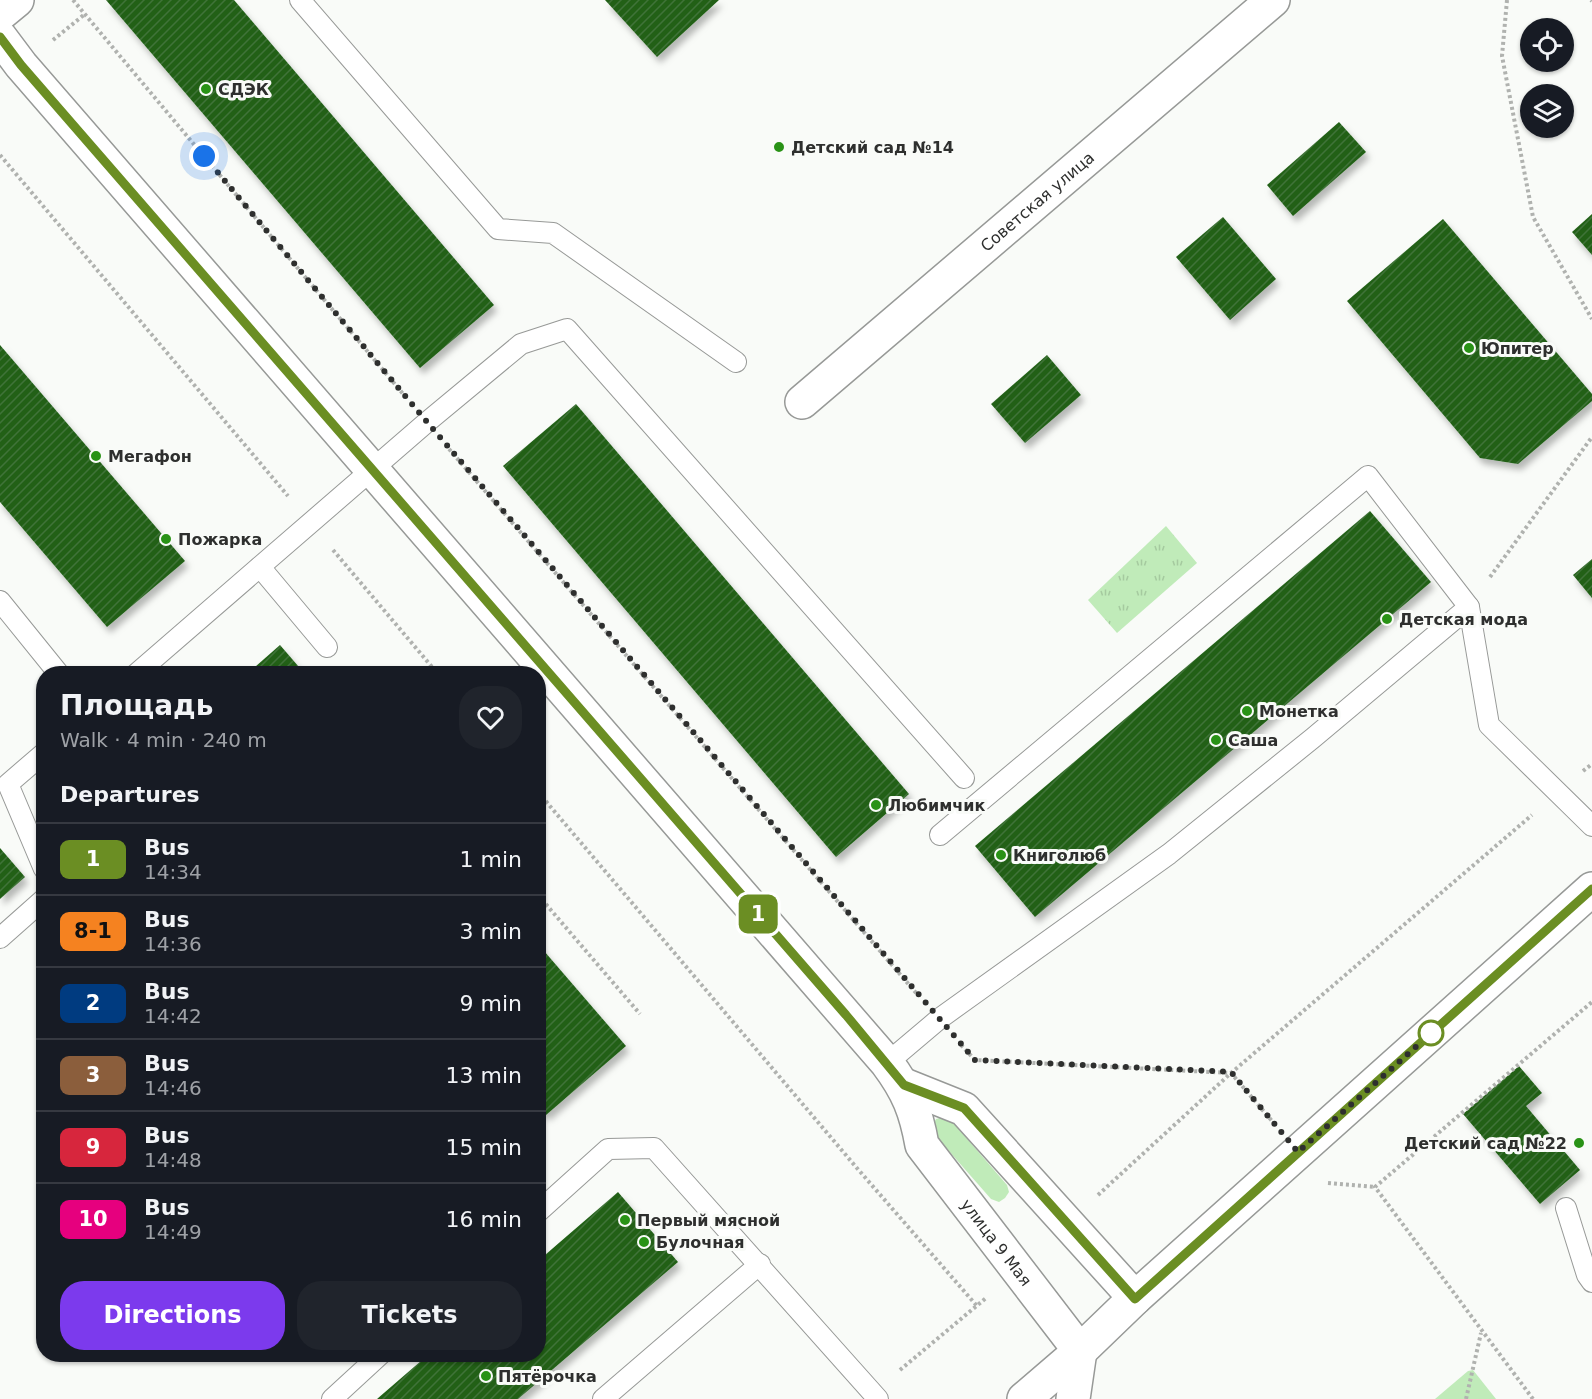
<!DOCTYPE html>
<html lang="en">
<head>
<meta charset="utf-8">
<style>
	:root { --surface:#171b24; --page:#20242c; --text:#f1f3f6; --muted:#9ea1a6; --line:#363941; --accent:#7c3aed }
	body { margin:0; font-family:"DejaVu Sans",sans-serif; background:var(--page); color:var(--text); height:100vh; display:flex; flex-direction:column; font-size:22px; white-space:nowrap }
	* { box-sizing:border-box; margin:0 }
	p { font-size:20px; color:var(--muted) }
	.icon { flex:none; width:33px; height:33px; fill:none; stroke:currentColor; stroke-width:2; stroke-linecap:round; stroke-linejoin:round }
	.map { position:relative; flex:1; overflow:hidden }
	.details { position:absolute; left:36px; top:666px; width:510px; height:696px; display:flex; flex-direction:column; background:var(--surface); border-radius:24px; box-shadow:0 2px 4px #0004 }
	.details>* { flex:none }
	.badge { padding:0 12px; border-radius:9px; font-size:21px; line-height:39px }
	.controls { position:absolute; left:1520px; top:18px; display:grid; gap:12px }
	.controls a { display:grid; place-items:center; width:54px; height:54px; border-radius:50%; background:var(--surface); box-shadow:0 2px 4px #0004; font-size:30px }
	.you { position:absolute; width:30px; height:30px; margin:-15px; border:4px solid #fff; border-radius:50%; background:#1a73e8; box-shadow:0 0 0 9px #1a73e833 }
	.map>.badge { position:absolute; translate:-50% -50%; box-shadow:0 0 0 3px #fff }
	h2 { padding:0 24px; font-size:22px; line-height:54px }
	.round { display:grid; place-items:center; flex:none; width:63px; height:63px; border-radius:24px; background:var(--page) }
	.head { display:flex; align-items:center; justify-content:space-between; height:102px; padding:0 24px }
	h1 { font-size:28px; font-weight:700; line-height:45px }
	.action { display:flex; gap:12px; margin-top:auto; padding:12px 24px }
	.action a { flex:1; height:69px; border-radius:24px; background:var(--accent); color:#fff; font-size:24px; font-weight:700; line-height:69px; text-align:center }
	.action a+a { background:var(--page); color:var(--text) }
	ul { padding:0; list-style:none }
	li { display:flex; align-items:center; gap:18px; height:72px; padding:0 24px; border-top:2px solid var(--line) }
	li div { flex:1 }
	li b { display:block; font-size:22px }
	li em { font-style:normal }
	li .badge { min-width:66px; font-weight:700; text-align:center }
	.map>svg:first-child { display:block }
</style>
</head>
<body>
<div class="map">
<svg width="1592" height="1399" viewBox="0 0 1592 1399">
	<defs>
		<pattern id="park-tufts" width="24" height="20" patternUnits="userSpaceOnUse" patternTransform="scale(1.5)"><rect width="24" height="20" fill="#c0ebb9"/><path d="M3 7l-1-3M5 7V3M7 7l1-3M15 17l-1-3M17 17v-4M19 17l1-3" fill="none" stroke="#a5ca9f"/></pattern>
		<pattern id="building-hatch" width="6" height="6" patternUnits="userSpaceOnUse" patternTransform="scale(1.5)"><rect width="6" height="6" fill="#216017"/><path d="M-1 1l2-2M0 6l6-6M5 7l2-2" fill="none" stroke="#417339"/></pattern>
		<filter id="shadow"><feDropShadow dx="3.5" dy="6" stdDeviation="3" flood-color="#0004"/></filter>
	</defs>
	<rect width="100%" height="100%" fill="#f9fbf8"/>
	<g fill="#c0ebb9">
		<path d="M943,1117L950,1119L1007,1185L1009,1192L1005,1198L999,1202L991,1199L934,1134L932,1126L936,1119Z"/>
		<path d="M1473,1370L1496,1399H1435L1468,1371Z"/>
	</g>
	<path fill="url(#park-tufts)" d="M1166,526L1197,563L1117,633L1088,600Z"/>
	<g fill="url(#building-hatch)" filter="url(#shadow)">
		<path d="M106,0H234L494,305L420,368Z"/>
		<path d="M605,0H719L657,57Z"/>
		<path d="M1339,122L1366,152L1293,216L1267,185Z"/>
		<path d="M1592,214V255L1572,232Z"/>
		<path d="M1223,217L1276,279L1230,320L1176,257Z"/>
		<path d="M1443,219L1592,394V401L1518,464L1480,458L1347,301Z"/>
		<path d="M0,345L185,561L107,627L0,502Z"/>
		<path d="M1047,355L1081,395L1025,443L991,404Z"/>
		<path d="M576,404L909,794L836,857L503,466Z"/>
		<path d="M1370,511L1431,582L1035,917L975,846Z"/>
		<path d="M1592,559V598L1573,575Z"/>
		<path d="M280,645L305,674H247Z"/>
		<path d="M0,848L25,877L0,899Z"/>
		<path d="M538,944L626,1046L546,1115L538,1106Z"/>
		<path d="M1519,1066L1542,1093L1526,1106L1580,1170L1540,1204L1463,1114Z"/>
		<path d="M618,1192L678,1262L518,1399H377L429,1354H538V1261Z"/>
	</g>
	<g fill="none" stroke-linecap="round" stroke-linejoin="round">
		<defs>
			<g id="lane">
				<path d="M300,0L498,229L553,233L736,362"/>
				<path d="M260,567L327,647"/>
				<path d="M0,601L59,674"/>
				<path d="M136,674L427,422L521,344L567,329L964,778"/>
				<path d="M44,753L8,784L44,869"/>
				<path d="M940,835L1368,476L1469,607L1489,725L1592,826"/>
				<path d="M0,938L44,899"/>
				<path d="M887,1063L939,1019L1169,854L1313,738L1469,607"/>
				<path d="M1566,1208L1587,1275L1592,1282"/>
				<path d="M538,1212L608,1149L654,1148L878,1399"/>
				<path d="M332,1399L381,1354"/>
				<path d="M603,1399L760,1264"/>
			</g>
			<g id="street">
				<path d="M0,14L17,0"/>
				<path id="s1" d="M802,402L1273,0"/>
			</g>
			<g id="secondary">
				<path id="s2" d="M0,37L21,65L887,1063C908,1091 916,1111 922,1145L1080,1351L1073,1399"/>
				<path d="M904,1085L964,1109L1135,1298"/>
				<path d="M1024,1399L1080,1351L1135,1298L1592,889"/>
			</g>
		</defs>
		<use href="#lane" stroke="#979997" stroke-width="22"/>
		<use href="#street" stroke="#979997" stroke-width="36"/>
		<use href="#secondary" stroke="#979997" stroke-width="36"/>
		<g stroke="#b0b2af" stroke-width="4" stroke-dasharray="3 3" stroke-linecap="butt">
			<path d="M73,0L404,395"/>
			<path d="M1507,0L1502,56L1533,217L1592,319"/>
			<path d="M1591,0L1592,1"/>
			<path d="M53,40L85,14"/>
			<path d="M0,155L288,496"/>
			<path d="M449,449L917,994"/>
			<path d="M333,550L438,674"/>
			<path d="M1490,577L1592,437"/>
			<path d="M1583,771L1592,764"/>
			<path d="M538,792L856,1167L977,1306"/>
			<path d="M538,895L640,1014"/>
			<path d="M961,1045L975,1060L1231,1073L1272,1121"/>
			<path d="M1328,1183L1375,1187"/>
			<path d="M1098,1195L1231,1073L1532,815"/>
			<path d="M900,1370L986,1298"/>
			<path d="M1466,1399L1481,1333"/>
			<path d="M1533,1399L1375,1187L1592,1002"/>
		</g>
		<use href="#lane" stroke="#fff" stroke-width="20"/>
		<use href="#street" stroke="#fff" stroke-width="33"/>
		<use href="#secondary" stroke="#fff" stroke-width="33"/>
	</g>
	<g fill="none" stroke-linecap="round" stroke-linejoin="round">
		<defs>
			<path id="line" d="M0,37L21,65L846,1015L904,1085L964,1108L1135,1299L1592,889"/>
		</defs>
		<use href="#line" stroke="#fff" stroke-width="14"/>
		<use href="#line" stroke="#6b8e23" stroke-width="9"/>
		<path stroke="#2e2f2e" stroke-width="6" stroke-dasharray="0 10.8" d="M204,156L427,422L975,1060L1231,1072L1298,1152L1436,1029L1431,1033"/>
	</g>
	<g fill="#299216" stroke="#f9fbf8" stroke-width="2">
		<circle cx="206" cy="89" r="6"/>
		<circle cx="779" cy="147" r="6"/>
		<circle cx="1469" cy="348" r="6"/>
		<circle cx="96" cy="456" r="6"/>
		<circle cx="166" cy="539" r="6"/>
		<circle cx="1387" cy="619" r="6"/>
		<circle cx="1247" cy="711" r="6"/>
		<circle cx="1216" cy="740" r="6"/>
		<circle cx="876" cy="805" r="6"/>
		<circle cx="1001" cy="855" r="6"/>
		<circle cx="1579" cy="1143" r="6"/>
		<circle cx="625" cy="1220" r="6"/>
		<circle cx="644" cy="1242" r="6"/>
		<circle cx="486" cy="1376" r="6"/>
	</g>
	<circle fill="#fff" stroke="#6b8e23" stroke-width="3" cx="1431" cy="1033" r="12"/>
	<g text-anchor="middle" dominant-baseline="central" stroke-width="6" stroke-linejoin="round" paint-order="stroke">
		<g font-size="16" font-weight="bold" fill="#2e2f2e" stroke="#f9fbf8" text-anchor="start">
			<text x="218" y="89">СДЭК</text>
			<text x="791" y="147">Детский сад №14</text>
			<text x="1481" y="348">Юпитер</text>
			<text x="108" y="456">Мегафон</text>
			<text x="178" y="539">Пожарка</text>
			<text x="1399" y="619">Детская мода</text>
			<text x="1259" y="711">Монетка</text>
			<text x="1228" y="740">Саша</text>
			<text x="888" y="805">Любимчик</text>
			<text x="1013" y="855">Книголюб</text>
			<text x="1567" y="1143" text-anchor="end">Детский сад №22</text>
			<text x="637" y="1220">Первый мясной</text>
			<text x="656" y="1242">Булочная</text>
			<text x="498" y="1376">Пятёрочка</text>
		</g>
		<g font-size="16" fill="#2e2f2e" stroke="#f9fbf8">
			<text stroke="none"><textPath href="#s1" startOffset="309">Советская улица</textPath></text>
			<text stroke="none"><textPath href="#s2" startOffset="1569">улица 9 Мая</textPath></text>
		</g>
	</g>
</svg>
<div class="controls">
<a><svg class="icon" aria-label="locate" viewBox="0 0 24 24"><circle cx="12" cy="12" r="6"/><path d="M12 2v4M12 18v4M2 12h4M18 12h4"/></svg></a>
<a><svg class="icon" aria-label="layers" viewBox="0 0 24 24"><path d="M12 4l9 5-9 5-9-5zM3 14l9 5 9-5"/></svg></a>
</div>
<div class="you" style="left:204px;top:156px"></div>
<b class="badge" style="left:758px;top:914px;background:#6b8e23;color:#fff">1</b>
<section class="details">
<div class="head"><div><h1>Площадь</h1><p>Walk · 4 min · 240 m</p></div><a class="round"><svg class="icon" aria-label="heart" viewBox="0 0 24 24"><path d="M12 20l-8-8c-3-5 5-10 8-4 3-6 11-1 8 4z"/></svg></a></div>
<h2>Departures</h2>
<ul>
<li><span class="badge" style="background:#6b8e23;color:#fff">1</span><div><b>Bus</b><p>14:34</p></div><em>1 min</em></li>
<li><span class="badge" style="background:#f58220;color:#111">8-1</span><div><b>Bus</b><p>14:36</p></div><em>3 min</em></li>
<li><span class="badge" style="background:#003b80;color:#fff">2</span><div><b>Bus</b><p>14:42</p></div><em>9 min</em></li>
<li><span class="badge" style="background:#8b5e3c;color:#fff">3</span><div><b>Bus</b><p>14:46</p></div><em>13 min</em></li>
<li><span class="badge" style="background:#d7263d;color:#fff">9</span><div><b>Bus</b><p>14:48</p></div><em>15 min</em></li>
<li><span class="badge" style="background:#e6007e;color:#fff">10</span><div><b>Bus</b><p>14:49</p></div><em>16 min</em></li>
</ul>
<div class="action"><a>Directions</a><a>Tickets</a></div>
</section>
</div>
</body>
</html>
